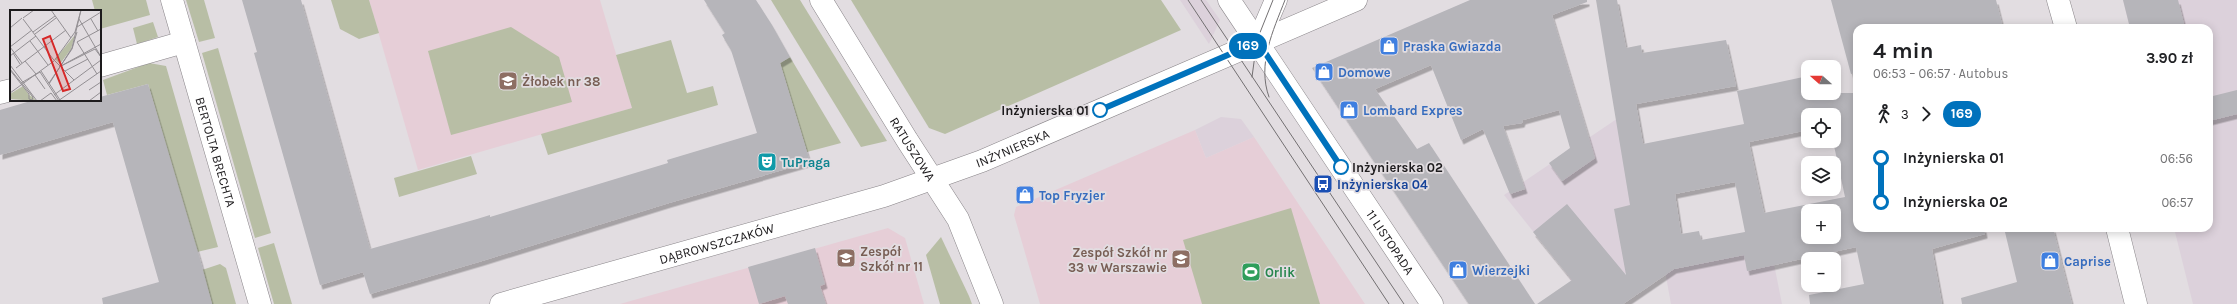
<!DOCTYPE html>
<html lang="pl">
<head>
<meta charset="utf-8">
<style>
	:root { --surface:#fff; --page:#f2f2f2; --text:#202124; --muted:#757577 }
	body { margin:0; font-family:Karla,sans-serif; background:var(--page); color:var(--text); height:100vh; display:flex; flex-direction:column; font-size:15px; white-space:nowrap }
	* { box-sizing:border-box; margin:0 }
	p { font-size:13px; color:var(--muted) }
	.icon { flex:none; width:22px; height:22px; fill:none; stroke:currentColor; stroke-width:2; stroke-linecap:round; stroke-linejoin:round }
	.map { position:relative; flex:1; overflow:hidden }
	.sheet { position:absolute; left:1853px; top:24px; width:360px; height:208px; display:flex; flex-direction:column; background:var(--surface); border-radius:12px; box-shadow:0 2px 10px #0003 }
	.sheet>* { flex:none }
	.badge { padding:0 8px; border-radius:13px; font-size:14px; line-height:26px }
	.needle { width:26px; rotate:291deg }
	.buttons { position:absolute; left:1801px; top:60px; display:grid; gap:8px }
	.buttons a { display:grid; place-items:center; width:40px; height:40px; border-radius:8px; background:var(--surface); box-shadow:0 2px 10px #0003; font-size:20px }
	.map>.badge { position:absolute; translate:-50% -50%; box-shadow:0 0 0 2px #fff }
	.legs { display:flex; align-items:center; gap:6px; height:44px; padding:0 20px; font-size:13px }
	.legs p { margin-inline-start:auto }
	.head { display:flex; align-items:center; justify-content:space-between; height:68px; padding:0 20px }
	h1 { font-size:22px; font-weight:700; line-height:30px }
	ul { padding:0 20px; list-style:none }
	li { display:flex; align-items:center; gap:14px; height:44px; font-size:15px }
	li i { display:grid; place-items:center; width:6px; height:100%; margin:0 5px; background:currentColor }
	li i::after { content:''; width:10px; height:10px; margin:-5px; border:3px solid; border-radius:50%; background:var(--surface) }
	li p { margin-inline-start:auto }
	li:first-child i { background:linear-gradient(#0000 50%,currentColor 0) }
	li:last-child i { background:linear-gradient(currentColor 50%,#0000 0) }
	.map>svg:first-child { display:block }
</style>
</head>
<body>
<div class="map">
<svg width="2237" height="304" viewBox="0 0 2237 304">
	<defs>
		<filter id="shadow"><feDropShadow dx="2.5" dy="4.5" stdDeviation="0" flood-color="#0004"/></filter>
	</defs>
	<rect width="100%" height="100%" fill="#e2dde1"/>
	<g fill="#dcd1db">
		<path d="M1180,0H1206L1220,20L1209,44Z"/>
		<path d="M2123,0H2237V304H2193L2174,228H2209V28H2130Z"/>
		<path d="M1636,106L1661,249L1580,304L1571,280L1564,270L1504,195Z"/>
		<path d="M1221,117L1241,119L1254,137L1206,158L1195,130Z"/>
		<path d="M1771,249L1782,304H1671L1665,271Z"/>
	</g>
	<g fill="#e6ced7">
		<path d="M369,0H600L632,108L418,170Z"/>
		<path d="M1195,130L1206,158L1254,137L1365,304H1040L1014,215L1016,207Z"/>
		<path d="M888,228L905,238L924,304H620Z"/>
	</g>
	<g fill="#b8bea5">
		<path d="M92,0H146L150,15L100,29V11H95Z"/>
		<path d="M186,0H204L215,38L199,42Z"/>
		<path d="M331,0H369L379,33L359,39L340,29Z"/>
		<path d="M771,0H800L887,141L861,147Z"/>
		<path d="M851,0H1161L1181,30L945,134L929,128Z"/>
		<path d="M153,22L158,37L137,44L133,28Z"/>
		<path d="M511,27L559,57L572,102L451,135L428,51Z"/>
		<path d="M671,40L687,93L713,86L718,105L548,155L541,134L632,108L616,55Z"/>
		<path d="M218,48L271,233L255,238L202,53Z"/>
		<path d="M790,57L841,143L807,152L780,63Z"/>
		<path d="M149,63L166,66L218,247L197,252L148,84L107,95L103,80Z"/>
		<path d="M471,156L477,174L399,197L394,178Z"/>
		<path d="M1291,208L1320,304H1202L1183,240Z"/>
		<path d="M941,237L969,296L972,304H940L926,255Z"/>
		<path d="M274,243L292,304H274L258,248Z"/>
		<path d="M220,264L226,268L236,304H212L202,270Z"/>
	</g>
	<g fill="#b6b5ba" fill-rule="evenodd" filter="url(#shadow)">
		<path d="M242,0H301L370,249L477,219L490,215V217L668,163L667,160L757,133L731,50L722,35L725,33L704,0H756L772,25L790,57L780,63L810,162L669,203L482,261L370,294L363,272L320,285L254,53L257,52Z"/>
		<path d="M1470,0H1587V2L1552,15L1595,158L1562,181L1549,163L1570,148L1559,110L1523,120L1522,123L1503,126L1525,189L1510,194L1483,129L1461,140L1431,65L1375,89L1417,149L1429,143L1535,304H1469L1312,68Z"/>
		<path d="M1596,0H1617L1626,48L1641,45L1642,53L1726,40L1736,86L1636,104L1643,144L1744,124L1737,91L1808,76V93H1857V228H1984L1985,234L1932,249L1942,304H1810L1809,295L1864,284L1856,247L1747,271L1744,255L1674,269L1623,304H1537L1572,280L1533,232L1567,204L1626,275L1614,209L1630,205ZM1808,115H1834L1833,141L1845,197L1764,213L1749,142L1808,130ZM1735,182L1745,232L1701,240L1699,231L1681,234L1675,194ZM1808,211H1834V237H1808Z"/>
		<path d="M1831,0H1996L2003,28H1953L1952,24L1935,28H1857V73L1851,74Z"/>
		<path d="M2123,0H2178L2185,28H2130Z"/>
		<path d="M148,84L200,259L212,304H103L102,298L159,282L113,122L0,155V110L34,100H100V97Z"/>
		<path d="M2237,90V114L2209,121V97Z"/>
		<path d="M2004,228H2053L2072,304H1962L1961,298L2017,282Z"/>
		<path d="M815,248L825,284L820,286L826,304H788L785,296L759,304L748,267Z"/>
	</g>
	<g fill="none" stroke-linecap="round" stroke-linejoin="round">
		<defs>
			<g id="street">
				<path id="s1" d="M172,0L260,304"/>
				<path d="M2058,0L2066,28"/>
				<path d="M1258,42L1276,0"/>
				<path d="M100,66L184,42"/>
				<path d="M0,93L11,90"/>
				<path d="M2117,228L2136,304"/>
				<path id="s2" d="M501,304L884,196L982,161L1356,0"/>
			</g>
			<g id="secondary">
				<path id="s3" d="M821,0L907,140L958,219L992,304"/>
				<path id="s4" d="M1229,0L1432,304"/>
			</g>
		</defs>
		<use href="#street" stroke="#898589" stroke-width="23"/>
		<use href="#secondary" stroke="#898589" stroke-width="23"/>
		<use href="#street" stroke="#fff" stroke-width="22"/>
		<use href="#secondary" stroke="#fff" stroke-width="22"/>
		<g stroke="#737072" stroke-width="1">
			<path d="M1188,0L1389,304"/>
			<path d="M1201,0L1404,304"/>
			<path d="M1252,77L1257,40L1273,0"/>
			<path d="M1269,97C1257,64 1273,31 1285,0"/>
		</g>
	</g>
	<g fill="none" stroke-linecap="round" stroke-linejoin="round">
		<defs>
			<path id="line-1" d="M1100,110L1258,42L1341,167"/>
		</defs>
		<use href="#line-1" stroke="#fff" stroke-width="9"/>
		<use href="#line-1" stroke="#0072bc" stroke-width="6"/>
	</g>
	<defs>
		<symbol id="shop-square" viewBox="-11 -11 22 22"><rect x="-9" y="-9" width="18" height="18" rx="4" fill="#3f7fe0" stroke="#e2dde1"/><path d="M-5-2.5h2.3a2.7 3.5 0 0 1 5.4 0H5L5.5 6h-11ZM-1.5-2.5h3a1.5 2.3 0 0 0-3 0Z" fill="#fff"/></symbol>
		<symbol id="school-square" viewBox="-11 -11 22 22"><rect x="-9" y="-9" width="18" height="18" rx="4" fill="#8d6e63" stroke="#e2dde1"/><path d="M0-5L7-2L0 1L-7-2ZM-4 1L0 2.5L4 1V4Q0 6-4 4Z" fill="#fff"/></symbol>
		<symbol id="theatre-square" viewBox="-11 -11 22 22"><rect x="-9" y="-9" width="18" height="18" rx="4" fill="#0f9aa8" stroke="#e2dde1"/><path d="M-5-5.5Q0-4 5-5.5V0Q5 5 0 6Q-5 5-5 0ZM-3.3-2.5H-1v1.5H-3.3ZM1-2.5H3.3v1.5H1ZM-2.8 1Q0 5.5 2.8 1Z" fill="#fff"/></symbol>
		<symbol id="bus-square" viewBox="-11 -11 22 22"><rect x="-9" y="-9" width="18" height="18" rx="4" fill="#1a4fb4" stroke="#e2dde1"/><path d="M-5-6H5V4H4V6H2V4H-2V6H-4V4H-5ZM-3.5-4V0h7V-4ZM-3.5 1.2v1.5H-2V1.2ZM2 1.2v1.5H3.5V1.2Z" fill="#fff"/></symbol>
		<symbol id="stadium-square" viewBox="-11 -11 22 22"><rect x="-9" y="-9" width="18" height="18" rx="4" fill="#2e9e5b" stroke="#e2dde1"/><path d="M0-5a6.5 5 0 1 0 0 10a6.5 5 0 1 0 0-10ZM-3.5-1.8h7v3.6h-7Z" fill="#fff"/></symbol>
	</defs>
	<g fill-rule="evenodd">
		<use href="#shop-square" x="1378" y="35" width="22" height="22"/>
		<use href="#shop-square" x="1313" y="61" width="22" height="22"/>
		<use href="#school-square" x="497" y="70" width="22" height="22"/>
		<use href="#shop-square" x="1338" y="99" width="22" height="22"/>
		<use href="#theatre-square" x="756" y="151" width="22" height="22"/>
		<use href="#bus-square" x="1312" y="173" width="22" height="22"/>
		<use href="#shop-square" x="1014" y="184" width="22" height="22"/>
		<use href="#school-square" x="835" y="247" width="22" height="22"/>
		<use href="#school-square" x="1170" y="248" width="22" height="22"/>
		<use href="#shop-square" x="2039" y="250" width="22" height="22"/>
		<use href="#shop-square" x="1447" y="259" width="22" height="22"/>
		<use href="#stadium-square" x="1240" y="261" width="22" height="22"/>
	</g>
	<g fill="#fff" stroke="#0072bc" stroke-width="2">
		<circle cx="1100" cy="110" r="7"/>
		<circle cx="1341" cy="167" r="7"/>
	</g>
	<g text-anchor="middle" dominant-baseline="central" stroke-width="3.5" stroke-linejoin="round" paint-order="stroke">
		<g font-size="13" font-weight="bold" fill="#366cbe" stroke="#e2dde1" text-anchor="start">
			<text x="1403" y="46">Praska Gwiazda</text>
			<text x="1338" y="72">Domowe</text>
			<text x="1363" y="110">Lombard Expres</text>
			<text x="1039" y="195">Top Fryzjer</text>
			<text x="2064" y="261">Caprise</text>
			<text x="1472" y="270">Wierzejki</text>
		</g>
		<g font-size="13" font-weight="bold" fill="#785e54" stroke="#e2dde1" text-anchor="start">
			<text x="522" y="81">Żłobek nr 38</text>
			<text x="860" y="251">Zespół<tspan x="860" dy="15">Szkół nr 11</tspan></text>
			<text x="1167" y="252" text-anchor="end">Zespół Szkół nr<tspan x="1167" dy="15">33 w Warszawie</tspan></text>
		</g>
		<g font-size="13" font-weight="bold" fill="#1d1b1d" stroke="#e2dde1" text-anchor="end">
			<text x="1089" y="110">Inżynierska 01</text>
			<text x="1352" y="167" text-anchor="start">Inżynierska 02</text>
		</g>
		<g font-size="13" fill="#1d1b1d" stroke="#e2dde1">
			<text stroke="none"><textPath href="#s2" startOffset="535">INŻYNIERSKA</textPath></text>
			<text stroke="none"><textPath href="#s3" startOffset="175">RATUSZOWA</textPath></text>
			<text stroke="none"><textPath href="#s1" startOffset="158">BERTOLTA BRECHTA</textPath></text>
			<text stroke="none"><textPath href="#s2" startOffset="224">DĄBROWSZCZAKÓW</textPath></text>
			<text stroke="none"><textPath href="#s4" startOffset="291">11 LISTOPADA</textPath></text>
		</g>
		<g font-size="13" font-weight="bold" fill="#0d838f" stroke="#e2dde1" text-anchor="start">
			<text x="781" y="162">TuPraga</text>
		</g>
		<g font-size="13" font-weight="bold" fill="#164399" stroke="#e2dde1" text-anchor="start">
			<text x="1337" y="184">Inżynierska 04</text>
		</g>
		<g font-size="13" font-weight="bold" fill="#27864d" stroke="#e2dde1" text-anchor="start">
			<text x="1265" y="272">Orlik</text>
		</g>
	</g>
	<g transform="translate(10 10)">
		<rect width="91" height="91" fill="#e2dde1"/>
		<path d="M65,25L61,39L50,54L45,49ZM14,75L26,91L0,89V84L13,76L19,85L22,87Z" fill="#b8bea5"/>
		<path fill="none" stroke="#938f93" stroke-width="1" d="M41,0L61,28M13,8L24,0M13,9L43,49L64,70M69,9L91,47M81,9L88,21M67,17L91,2M0,18L12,8M23,22L45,6M25,24L46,8M20,31L38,55M67,32L87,64M67,32L91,19M0,37L22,20M0,37L12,53M3,43L10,54M0,46L26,26M15,51L26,64M0,55L27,91M51,56L91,34M49,57L85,39L91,47M6,58L56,20M0,59L23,87L22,90L19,89V84L0,60M31,61L50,90M55,61L78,49M25,65L35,79M11,73L30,62L49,91M39,73L62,39L67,22M39,74L62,38L71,0M79,80L91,72M0,83L44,51L65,22L71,0M44,85L91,50M30,91L41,83L47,91M48,91L91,61M79,91L91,82"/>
		<path fill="#d62828" fill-opacity="0.15" stroke="#d62828" stroke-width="2" d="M40,26L60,79L53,81L33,29Z"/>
		<rect width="91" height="91" fill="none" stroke="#1d1b1d" stroke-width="2"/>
	</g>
</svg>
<div class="buttons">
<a><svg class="needle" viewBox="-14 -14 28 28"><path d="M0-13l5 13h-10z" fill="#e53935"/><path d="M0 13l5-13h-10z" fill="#757577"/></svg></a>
<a><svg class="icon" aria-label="locate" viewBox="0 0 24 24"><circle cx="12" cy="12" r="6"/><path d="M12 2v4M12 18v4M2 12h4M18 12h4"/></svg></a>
<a><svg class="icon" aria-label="layers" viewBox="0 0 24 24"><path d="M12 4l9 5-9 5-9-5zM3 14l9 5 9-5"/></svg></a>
<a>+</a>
<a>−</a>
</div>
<b class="badge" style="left:1248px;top:46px;background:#0072bc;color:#fff">169</b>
<section class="sheet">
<div class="head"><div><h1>4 min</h1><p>06:53 – 06:57 · Autobus</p></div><b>3.90 zł</b></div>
<div class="legs"><svg class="icon" aria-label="walk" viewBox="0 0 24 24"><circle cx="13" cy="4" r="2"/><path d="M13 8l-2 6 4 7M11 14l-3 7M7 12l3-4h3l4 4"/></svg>3<svg class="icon" aria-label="forward" viewBox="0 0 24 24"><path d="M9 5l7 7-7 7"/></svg><b class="badge" style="background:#0072bc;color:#fff">169</b></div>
<ul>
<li><i style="color:#0072bc"></i><b>Inżynierska 01</b><p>06:56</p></li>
<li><i style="color:#0072bc"></i><b>Inżynierska 02</b><p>06:57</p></li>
</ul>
</section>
</div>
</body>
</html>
